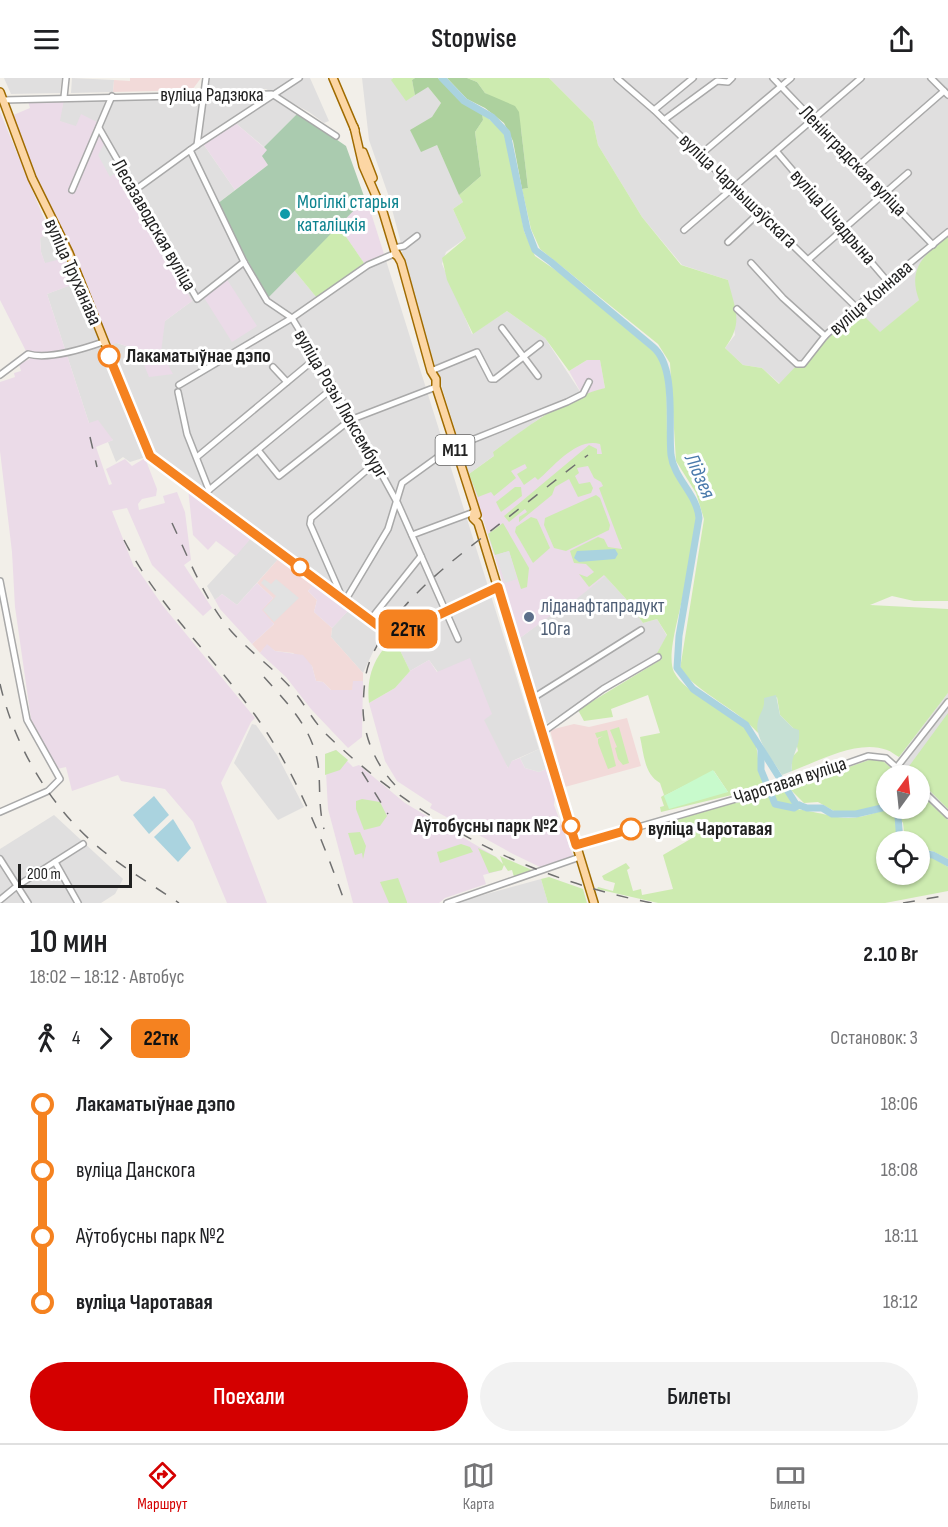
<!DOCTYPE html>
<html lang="ru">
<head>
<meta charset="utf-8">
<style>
	:root { --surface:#fff; --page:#f2f2f2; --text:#202124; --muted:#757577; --line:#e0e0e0; --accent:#d40000 }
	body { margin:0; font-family:"Sofia Sans Condensed",sans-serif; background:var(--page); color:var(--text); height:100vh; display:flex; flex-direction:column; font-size:22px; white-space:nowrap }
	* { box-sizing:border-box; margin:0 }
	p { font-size:20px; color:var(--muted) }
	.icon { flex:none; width:33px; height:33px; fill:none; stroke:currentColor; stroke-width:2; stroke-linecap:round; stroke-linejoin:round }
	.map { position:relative; height:825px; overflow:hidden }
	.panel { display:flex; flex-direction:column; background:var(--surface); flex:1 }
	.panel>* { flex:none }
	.badge { padding:0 12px; border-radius:9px; font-size:21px; line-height:39px }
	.needle { width:39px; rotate:15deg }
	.buttons { position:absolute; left:876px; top:687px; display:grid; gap:12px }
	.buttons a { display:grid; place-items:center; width:54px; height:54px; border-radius:50%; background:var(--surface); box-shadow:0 2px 4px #0004; font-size:30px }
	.scale { position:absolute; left:18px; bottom:15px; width:114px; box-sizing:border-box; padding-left:6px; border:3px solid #222; border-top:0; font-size:16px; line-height:21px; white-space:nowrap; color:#222; -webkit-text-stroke:4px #fff; paint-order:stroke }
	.map>.badge { position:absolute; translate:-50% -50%; box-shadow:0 0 0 3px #fff }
	.legs { display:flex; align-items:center; gap:9px; height:66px; padding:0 30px; font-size:20px }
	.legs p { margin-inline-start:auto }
	.headline { display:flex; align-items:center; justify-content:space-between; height:102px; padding:0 30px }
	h1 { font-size:33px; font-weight:600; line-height:45px }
	.cta { display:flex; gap:12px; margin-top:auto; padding:12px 30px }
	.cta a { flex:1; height:69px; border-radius:36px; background:var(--accent); color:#fff; font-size:24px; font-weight:600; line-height:69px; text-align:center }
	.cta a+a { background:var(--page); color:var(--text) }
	ul { padding:0 30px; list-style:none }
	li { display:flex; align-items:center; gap:21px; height:66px; font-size:22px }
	li i { display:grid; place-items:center; width:9px; height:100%; margin:0 8px; background:currentColor }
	li i::after { content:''; width:15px; height:15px; margin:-8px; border:4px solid; border-radius:50%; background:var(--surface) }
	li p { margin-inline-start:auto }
	li:first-child i { background:linear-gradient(#0000 50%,currentColor 0) }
	li:last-child i { background:linear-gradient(currentColor 50%,#0000 0) }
	header { display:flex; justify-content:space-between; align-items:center; height:78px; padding:0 30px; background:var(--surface); font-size:27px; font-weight:600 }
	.menu { display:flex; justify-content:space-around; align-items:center; height:84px; border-top:2px solid var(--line); background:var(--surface); font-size:16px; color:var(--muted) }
	.menu a { display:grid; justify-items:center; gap:3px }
	.menu .on { color:var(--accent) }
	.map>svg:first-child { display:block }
</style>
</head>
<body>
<header><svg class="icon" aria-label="menu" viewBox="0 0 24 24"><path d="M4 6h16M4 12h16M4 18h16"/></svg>Stopwise<svg class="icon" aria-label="share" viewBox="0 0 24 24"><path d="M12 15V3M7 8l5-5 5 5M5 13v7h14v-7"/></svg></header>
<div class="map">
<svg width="948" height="825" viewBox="0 0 948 825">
	<rect width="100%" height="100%" fill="#f2efe9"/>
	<g fill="#e0dfdf">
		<path d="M4,0H62L60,15L11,16Z"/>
		<path d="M72,0L114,2L113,14L71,15Z"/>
		<path d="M210,0H310L329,43L324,45L309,34L266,11L208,12Z"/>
		<path d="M362,0H393L392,1L428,9L441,25L433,39L437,67L463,124L453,131L466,160L446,174L442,186L472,256L507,233L545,260L583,318L543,338L493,374L495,377L469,396L400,176L403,173L388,116L369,62Z"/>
		<path d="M549,0H948V157L919,222L880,255L857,232L806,288H797L780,306L762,290L743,287L725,270L735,257L728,202L682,187L642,139L598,67L593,44Z"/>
		<path d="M270,16L298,35L264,69L233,43L202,64L235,112L217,126L268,220L294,192L317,220L364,185L384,176L539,671L512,683L509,691L429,582L410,593L394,560L382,547L151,373L146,379L130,384L123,379L116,384L108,364L113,362L89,345L47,216L73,206L45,186L41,174L40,159L58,151L117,265L138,272L165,243L192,223L95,50L73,48L59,43L64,21Z"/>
		<path d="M253,458L280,479L237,527L222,516L215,522L207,508Z"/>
		<path d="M604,497L627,522L643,545L657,541L667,558L657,575L546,646L520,560Z"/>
		<path d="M350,531L382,555L363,595L331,559L332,550Z"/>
		<path d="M948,615V742L920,716V698L899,697L891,690Z"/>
		<path d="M252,646L256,647L277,677L304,729L278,742L234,685Z"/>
		<path d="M54,737L123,801L115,816L101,825H0V771Z"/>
		<path d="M541,801L548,825H454Z"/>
	</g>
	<g fill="#f2dad9">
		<path d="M130,0H201L192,12L113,14L114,2L130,3Z"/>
		<path d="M280,479L315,505L308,513L317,522L314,534L332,550L331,559L363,595V603H354L353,612H331L323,604L316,603L312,588L293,575L275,573L267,567L260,575L252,566L274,546L261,532L273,520L257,505Z"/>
		<path d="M627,640L641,688L565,709L550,652L574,646L589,649Z"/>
	</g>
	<g fill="#ebdbe8">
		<path d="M64,21L60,43L76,48L81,36L97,44L95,50L192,223L165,243L161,274L173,296L149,299L138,272L117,265L108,268L11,38L30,30L28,23Z"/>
		<path d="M0,34L50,155L40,160L41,174L45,185L65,180L74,206L47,216L89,345L98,342L113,362L96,369L109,407L112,406L106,391L125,381L132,388L145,380L157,411L156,418L142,421L138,426L139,432L165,425L163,418L177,414L185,434L191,482L184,487L212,530L203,538L152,487L127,430L112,433L134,489H136L163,528L255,640L251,644L221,705L267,825H227L193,744L165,711L121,703L118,697L72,713L66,689L57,691L31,641L15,529L12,474L0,373V304L15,299L14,295L21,293L19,286L30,281L0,222Z"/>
		<path d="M233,43L267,72L268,87L235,112L202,64Z"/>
		<path d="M366,119L384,176L364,185L338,147Z"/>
		<path d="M226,200L257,248L232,264L203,218Z"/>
		<path d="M587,282H600L605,310L583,318L569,293Z"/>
		<path d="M543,338L593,341L614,416L606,419L625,482L574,523L566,528L565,527L520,560L469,396L494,378L493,374Z"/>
		<path d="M188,410L251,460L236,478L216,463L208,472L193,457Z"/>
		<path d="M257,505L273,520L262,532L274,546L252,566L220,531L215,522L222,516L237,527Z"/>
		<path d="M315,505L350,531L332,550L314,534L317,522L308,513Z"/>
		<path d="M267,566L275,573L303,577L312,588L316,603L323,604L331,612H352L353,603H363L362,659L348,670L311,631L286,599L260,575Z"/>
		<path d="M470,580L492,636L484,642L508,690L512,683L520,680L525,690L539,694L546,691L555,719L554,727L573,778L540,789L513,776L430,730L432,726L397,703L385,683L369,625L395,610L410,593L429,582L437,594Z"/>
		<path d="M336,672L353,689L359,687L405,725L496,779L502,792L483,797L486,806L445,820L439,825H353L328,731L325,676Z"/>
	</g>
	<g fill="#cdebb0" fill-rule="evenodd">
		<path d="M393,0H415L412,2L415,17L406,23L391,2Z"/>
		<path d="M467,0H549L593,44L598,67L642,139L681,187L728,202C735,232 744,244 725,270L743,287L762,290L779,306L797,287L806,288L809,280L857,231L880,254L919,222C907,189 925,177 948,157V523H914L892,518L870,527L948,531V615L899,679C895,677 891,673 887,672C858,661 819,683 792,693V679L798,673L793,650L780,637L777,619C765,630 757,638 758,655C735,629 702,618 680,591L704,441L696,415L676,383L670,285L658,266L540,171L531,151L522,111L528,110L521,51L518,44L498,22L485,15L477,4Z"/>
		<path d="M482,35L506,56L524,153L535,178L570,202L660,279C672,312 663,350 670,384C675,404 697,419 697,441C697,465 687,493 683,517C680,535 666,578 674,594C685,616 727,631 745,650C765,669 752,687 767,707L765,709L661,734L660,729L664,728L661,719L664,717L660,705C644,696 644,676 640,659L660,655L648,617L611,631L613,639L584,643L578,632L662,581L657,575L667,557L657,541L643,545L627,522L604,497L589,509L579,496L587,499L594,494L586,486L574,485L570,473L598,459L604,461L608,469L622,471L599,410L603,408L601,404L594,400L588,388L577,390L579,395L575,398L579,406L590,404L593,410L591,415L578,419L569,401L555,409L552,417L519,444V439L527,434L525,431L509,444L504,438L589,367L597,371V376H602L600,366C577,359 554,388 538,402L535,399L524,407L517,396L527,390L525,386L511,393L516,400L494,418L491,414L478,419L469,396L494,378L493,374C527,349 564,320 605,310L600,282H587L569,293L545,260L507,233L473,256L447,202L442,180L466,160L453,131L463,124L459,117L481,98L475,54L483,42ZM714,693L728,714L664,718Z"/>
		<path d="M338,147L364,185L317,220L294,192Z"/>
		<path d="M515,409H521L522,418L501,434L496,424Z"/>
		<path d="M596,417L600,420L610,447L609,452L566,473L554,470L544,447L545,440Z"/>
		<path d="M531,439L537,441L550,470L533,485L515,454L516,449Z"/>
		<path d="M503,445L529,490L527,509L521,511L509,473L495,477L488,456Z"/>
		<path d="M394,560L410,593L395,610L369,625C366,599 374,578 394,560Z"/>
		<path d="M948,635V731L920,703V698L914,697L907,691Z"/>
		<path d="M619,649L629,685L623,687L618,681L615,670L617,669L610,652Z"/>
		<path d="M607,652L616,688L608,691L598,665V661L603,658L597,660L595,655Z"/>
		<path d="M336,672L348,682L340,692L325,697V676Z"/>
		<path d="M869,682H882L899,697L886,698V727L859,733H834L818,724L804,725L789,710Z"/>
		<path d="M784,710L797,727L775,725L772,714Z"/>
		<path d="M768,715L775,729C785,731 794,730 803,732C843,739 845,746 886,731L895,739L898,763L886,764V796H920V777L931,778L948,789V813L885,825H658L597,811L598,809L613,813L615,805L604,802L602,798L626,785L630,790L627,792L633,813L641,811L642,817L673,811L663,777L694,759L692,755L682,759L679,750L670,752L667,744Z"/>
		<path d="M920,716L948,742V781L932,773L920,771V764L905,763L903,745L894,731L920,730Z"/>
		<path d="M362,721L380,724L387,738L380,748L364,752L356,731V723Z"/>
		<path d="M360,754L366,768L363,781L362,775L355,777L348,755Z"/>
		<path d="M461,766L470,769L473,774L440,785L437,774Z"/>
		<path d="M478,770L496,779L503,786L500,778L532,792L514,799L512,792L508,793L504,787L502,792L489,795Z"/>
		<path d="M549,799L583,811L587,825H548L541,801Z"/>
		<path d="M398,800L407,824V825H389L380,804Z"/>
	</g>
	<g fill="#add19e">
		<path d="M415,0H438L464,26L482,35L483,42L475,54L481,98L459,117L437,67L421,74L410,52L432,39L441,25L428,9L415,17L412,2Z"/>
		<path d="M447,0H467L477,4L485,15L515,28L519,34L528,110L522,111L513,63L504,45L485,30L467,21Z"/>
	</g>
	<path fill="#c6e0d4" d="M776,617L780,637L793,650L799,652C801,670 790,677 792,693L782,697C774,684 753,659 758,643C760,634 765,631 764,620Z"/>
	<path fill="#aacbaf" d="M298,35L346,68L365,121L268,220L217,126L268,87L262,78L267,72L264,69Z"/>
	<path fill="#c8facc" d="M713,692L728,714L669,731L664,718Z"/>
	<g fill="#e2e2e2">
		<path d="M104,66L120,92L110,99L98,77Z"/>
		<path d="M509,473L517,501L505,505L496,477Z"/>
		<path d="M264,501L271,506L276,501L299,520L274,544L263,532L276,518L261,505Z"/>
		<path d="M539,671L546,691L539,694L525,690L520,680Z"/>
	</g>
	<g fill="#aad3df">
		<path d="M615,471L618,476L615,481L579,484L574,480L577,473Z"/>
		<path d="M154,718L169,737L149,756L133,737Z"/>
		<path d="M173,741L191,770L178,784L154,759Z"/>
	</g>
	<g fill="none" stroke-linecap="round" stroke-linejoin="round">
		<g stroke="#aad3df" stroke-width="7">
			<path d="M442,0L464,23L492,39L507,55L527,151L535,172L551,184L653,269C677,289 668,347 671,377C674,401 697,416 699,440L679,558L677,590L693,611L746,647L796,726L807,730H822L832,736H856L886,729"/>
			<path d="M761,672V692L775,726L794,730L799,727"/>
			<path d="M889,730L898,738L900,764"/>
			<path d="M920,775L933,777L948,785"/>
		</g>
		<defs>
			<g id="minor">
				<path d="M617,0L654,32L856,229"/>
				<path d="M773,0L933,167"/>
				<path d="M931,0L948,17"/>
				<path d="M64,19L66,0"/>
				<path d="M3,22L272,16L336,58"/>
				<path d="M654,32L693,0"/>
				<path d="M664,42L717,3L728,4L732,0"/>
				<path d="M99,50L197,221L244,184"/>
				<path d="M197,67L206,0"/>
				<path d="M190,72L244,184L267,223L292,240L334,309L398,426L458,561"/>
				<path d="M777,74L888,204"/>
				<path d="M700,77L791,0"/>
				<path d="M858,88L944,13"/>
				<path d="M72,112L112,18"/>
				<path d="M135,112L197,67L299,0"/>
				<path d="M684,152L861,0"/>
				<path d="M728,164L760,134"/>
				<path d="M394,170L404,168L417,158"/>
				<path d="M809,181L908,95"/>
				<path d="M751,185L783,220L825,258"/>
				<path d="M737,231L797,286H803L825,258L856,229L948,154"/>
				<path d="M502,250L538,298"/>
				<path d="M273,289L287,304"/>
				<path d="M431,293L477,274L491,301H495L540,266"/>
				<path d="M0,297L28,276C49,282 83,271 103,264"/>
				<path d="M179,307L292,240L368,187L396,175"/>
				<path d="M178,314L187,356L209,412"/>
				<path d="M258,372L279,398L350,342L436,309"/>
				<path d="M197,379L316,280"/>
				<path d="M209,412L334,309"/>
				<path d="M412,457L474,434"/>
				<path d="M0,503L27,642L60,701L48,713L0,734"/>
				<path d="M342,519L310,446L311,440L375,385"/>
				<path d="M345,523L388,451L402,405L449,371L567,324L583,316L589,304"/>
				<path d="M370,542L421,478"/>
				<path d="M533,620L641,552"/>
				<path d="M543,654L603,611L658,579"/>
				<path d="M897,689L948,624"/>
				<path d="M920,710L948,737"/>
				<path d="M576,767L791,705L868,678L886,680L906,698"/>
				<path d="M0,781L28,825"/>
				<path d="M55,784L78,825"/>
				<path d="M0,822L17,808L83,766"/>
				<path d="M447,825L580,779"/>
			</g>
			<g id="major">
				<path d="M333,0L355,52"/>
				<path d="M0,14L32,100L69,175L150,378L387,553L407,552L498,509"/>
				<path d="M354,49L363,88L383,134L396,177"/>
				<path d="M363,74L373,100"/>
				<path d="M396,175L401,184L431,293L436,301V309L477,437"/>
				<path d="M474,434L473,440L478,445L594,825"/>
			</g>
		</defs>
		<use href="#minor" stroke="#a9a9a9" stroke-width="8"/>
		<use href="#major" stroke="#a06b00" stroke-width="10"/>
		<use href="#minor" stroke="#fff" stroke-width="5"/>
		<use href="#major" stroke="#fcd6a4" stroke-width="7"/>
		<g stroke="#707070" stroke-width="1.5" stroke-dasharray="12 12" stroke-linecap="butt">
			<path d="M90,359L97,389"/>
			<path d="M172,445C189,481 205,523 231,553C249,573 272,589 290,609C304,624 312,642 326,656C416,743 530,801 652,825"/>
			<path d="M124,462C158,528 212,577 255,637C296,695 321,758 345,825"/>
			<path d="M264,599C290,628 316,654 319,695C320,714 319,732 324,751"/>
			<path d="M0,606C15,670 52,732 103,773C127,792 154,808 179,825"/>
			<path d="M362,694L388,736"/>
			<path d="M395,707C376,687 363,658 363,629C364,613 364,596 371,580C396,522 454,482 502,444C531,422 559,399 588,377"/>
			<path d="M903,825L948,817"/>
		</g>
	</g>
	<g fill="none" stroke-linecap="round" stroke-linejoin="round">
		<defs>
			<path id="line-1" d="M109,278L150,378L377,547L393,555L407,552L498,509L576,767L631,751"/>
		</defs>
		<use href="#line-1" stroke="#fff" stroke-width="14"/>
		<use href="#line-1" stroke="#f58220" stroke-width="9"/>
	</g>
	<circle fill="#0f9aa8" stroke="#fff" stroke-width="2" cx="285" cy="136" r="6"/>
	<g fill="#fff" stroke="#f58220" stroke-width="3">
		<circle cx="109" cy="278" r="10"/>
		<circle cx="300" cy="489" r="8"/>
		<circle cx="571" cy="748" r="8"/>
		<circle cx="631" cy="751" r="10"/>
	</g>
	<circle fill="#5c6f8a" stroke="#fff" stroke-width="2" cx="529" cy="539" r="6"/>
	<g text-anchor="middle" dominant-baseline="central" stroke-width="6" stroke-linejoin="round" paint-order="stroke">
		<rect fill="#fff" stroke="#646464" stroke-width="1.5" x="435.5" y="357" width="39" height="30" rx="4.5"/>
		<g font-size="18" font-weight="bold" fill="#222">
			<text x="455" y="372">М11</text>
		</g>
		<g font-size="20" fill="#222" stroke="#fff">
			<text x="212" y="17">вуліца Радзюка</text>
			<text transform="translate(853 83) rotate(46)">Ленінградская вуліца</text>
			<text transform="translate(738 113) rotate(44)">вуліца Чарнышэўскага</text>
			<text transform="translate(833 139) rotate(49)">вуліца Шчадрына</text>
			<text transform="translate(154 147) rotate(60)">Лесазаводская вуліца</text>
			<text transform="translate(73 194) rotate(66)">вуліца Труханава</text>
			<text transform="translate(871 220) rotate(-41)">вуліца Коннава</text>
			<text transform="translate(341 326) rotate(60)">вуліца Розы Люксембург</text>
			<text transform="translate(790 703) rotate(-18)">Чаротавая вуліца</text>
		</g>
		<g font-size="20" fill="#0d838f" stroke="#fff" text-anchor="start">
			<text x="297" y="124">Могілкі старыя<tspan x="297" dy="23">каталіцкія</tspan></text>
		</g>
		<g font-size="20" font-weight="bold" fill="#222" stroke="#fff" text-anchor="start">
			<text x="126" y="278">Лакаматыўнае дэпо</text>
			<text x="558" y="748" text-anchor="end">Аўтобусны парк №2</text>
			<text x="648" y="751">вуліца Чаротавая</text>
		</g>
		<g font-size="20" fill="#4e5e75" stroke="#fff" text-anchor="start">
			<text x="541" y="528">ліданафтапрадукт<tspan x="541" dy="23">10га</tspan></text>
		</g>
		<g font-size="21" font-style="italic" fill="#4a7aab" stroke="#fff">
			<text transform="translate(700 398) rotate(66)">Лідзея</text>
		</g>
	</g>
</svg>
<div class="buttons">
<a><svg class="needle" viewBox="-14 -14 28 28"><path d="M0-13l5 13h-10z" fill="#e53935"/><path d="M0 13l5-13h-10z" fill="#757577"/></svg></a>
<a><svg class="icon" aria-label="locate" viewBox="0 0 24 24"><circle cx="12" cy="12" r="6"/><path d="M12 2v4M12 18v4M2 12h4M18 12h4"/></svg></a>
</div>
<div class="scale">200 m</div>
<b class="badge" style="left:408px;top:551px;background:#f58220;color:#111">22тк</b>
</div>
<section class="panel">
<div class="headline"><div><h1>10 мин</h1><p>18:02 – 18:12 · Автобус</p></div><b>2.10 Br</b></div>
<div class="legs"><svg class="icon" aria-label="walk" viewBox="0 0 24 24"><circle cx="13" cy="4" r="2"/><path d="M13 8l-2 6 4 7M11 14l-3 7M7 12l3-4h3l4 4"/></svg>4<svg class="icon" aria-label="forward" viewBox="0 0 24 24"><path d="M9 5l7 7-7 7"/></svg><b class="badge" style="background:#f58220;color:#111">22тк</b><p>Остановок: 3</p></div>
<ul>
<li><i style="color:#f58220"></i><b>Лакаматыўнае дэпо</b><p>18:06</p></li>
<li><i style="color:#f58220"></i><span>вуліца Данскога</span><p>18:08</p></li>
<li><i style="color:#f58220"></i><span>Аўтобусны парк №2</span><p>18:11</p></li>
<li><i style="color:#f58220"></i><b>вуліца Чаротавая</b><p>18:12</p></li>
</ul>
<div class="cta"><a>Поехали</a><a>Билеты</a></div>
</section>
<nav class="menu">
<a class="on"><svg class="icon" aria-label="directions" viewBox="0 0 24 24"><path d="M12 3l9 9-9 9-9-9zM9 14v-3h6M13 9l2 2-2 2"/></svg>Маршрут</a>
<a><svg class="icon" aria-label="map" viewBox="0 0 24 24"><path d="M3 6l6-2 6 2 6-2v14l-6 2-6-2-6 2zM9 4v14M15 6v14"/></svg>Карта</a>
<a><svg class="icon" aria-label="tickets" viewBox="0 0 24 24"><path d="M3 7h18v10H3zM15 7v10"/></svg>Билеты</a>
</nav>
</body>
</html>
